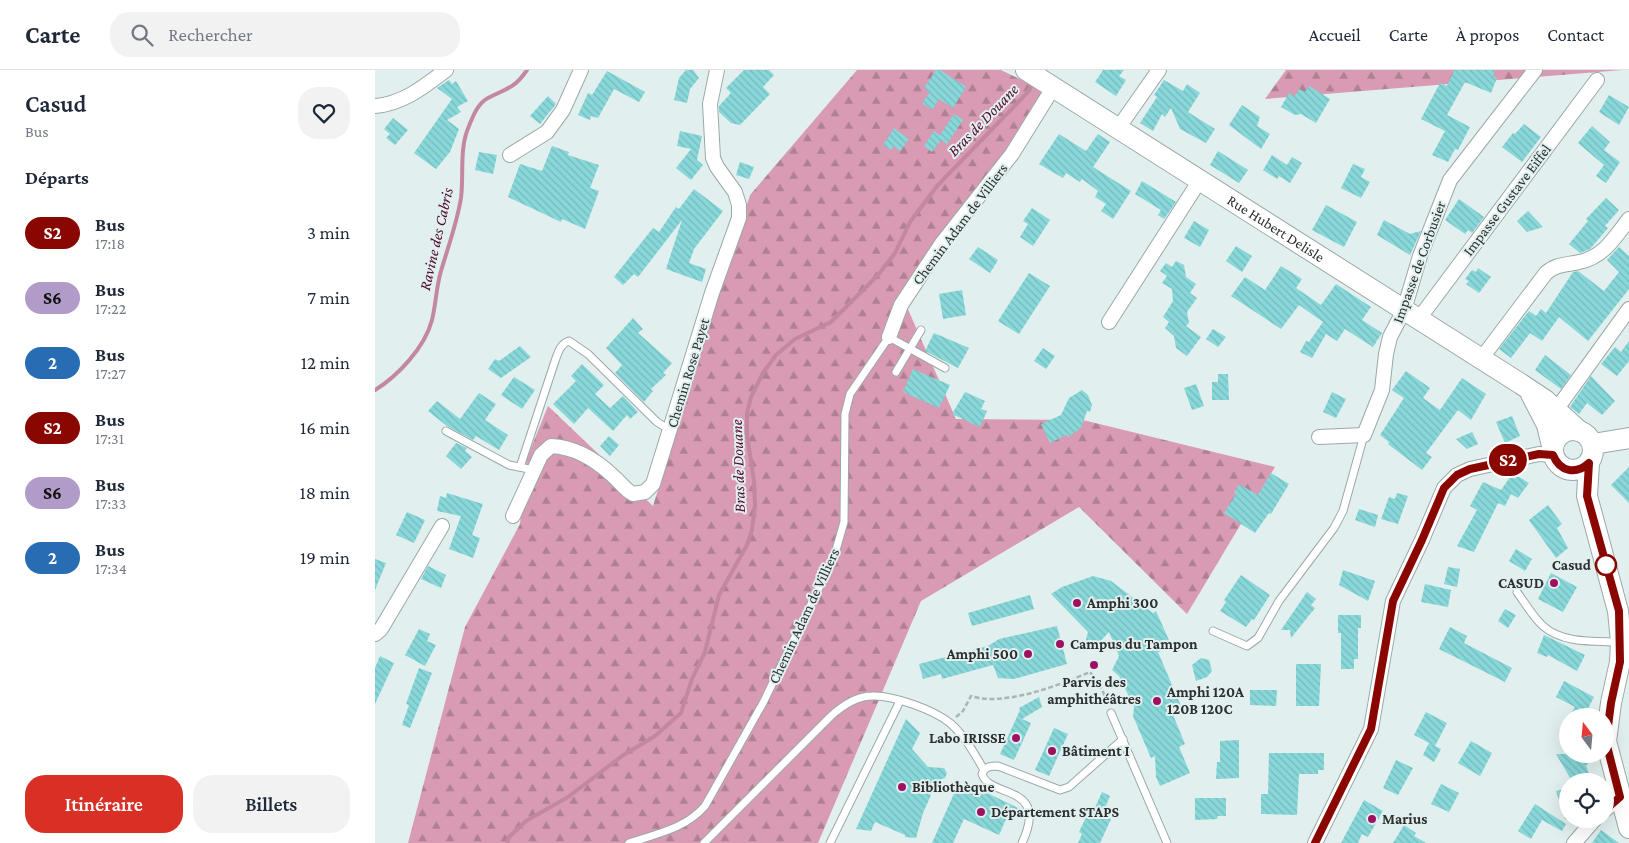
<!DOCTYPE html>
<html lang="fr">
<head>
<meta charset="utf-8">
<style>
	:root { --surface:#fff; --page:#f2f2f3; --text:#1f2937; --muted:#747a83; --line:#e0e1e3; --accent:#d93025 }
	body { margin:0; font-family:"Crimson Pro",serif; background:var(--page); color:var(--text); height:100vh; display:flex; flex-direction:column; font-size:19px; white-space:nowrap }
	* { box-sizing:border-box; margin:0 }
	p { font-size:16px; color:var(--muted) }
	.icon { flex:none; width:28px; height:28px; fill:none; stroke:currentColor; stroke-width:2; stroke-linecap:round; stroke-linejoin:round }
	.map { position:relative; flex:1; overflow:hidden }
	.panel { display:flex; flex-direction:column; background:var(--surface); width:375px }
	.panel>* { flex:none }
	.badge { padding:0 10px; border-radius:16px; font-size:18px; line-height:32px }
	.needle { width:32px; rotate:344deg }
	.buttons { position:absolute; left:1184px; top:638px; display:grid; gap:10px }
	.buttons a { display:grid; place-items:center; width:55px; height:55px; border-radius:50%; background:var(--surface); box-shadow:0 5px 20px #0002; font-size:25px }
	.map>.badge { position:absolute; translate:-50% -50%; box-shadow:0 0 0 2px #fff }
	h2 { padding:0 25px; font-size:19px; line-height:45px }
	.round { display:grid; place-items:center; flex:none; width:52px; height:52px; border-radius:20px; background:var(--page) }
	.head { display:flex; align-items:center; justify-content:space-between; height:85px; padding:0 25px }
	h1 { font-size:24px; font-weight:600; line-height:38px }
	.primary-button { display:flex; gap:10px; margin-top:auto; padding:10px 25px }
	.primary-button a { flex:1; height:58px; border-radius:20px; background:var(--accent); color:#fff; font-size:20px; font-weight:600; line-height:58px; text-align:center }
	.primary-button a+a { background:var(--page); color:var(--text) }
	ul { padding:0; list-style:none }
	li { display:flex; align-items:center; gap:15px; height:65px; padding:0 25px }
	li div { flex:1 }
	li b { display:block; font-size:19px }
	li em { font-style:normal }
	li .badge { min-width:55px; font-weight:700; text-align:center }
	header { display:flex; align-items:center; gap:30px; box-sizing:border-box; height:70px; padding:0 25px; background:var(--surface); border-bottom:1px solid var(--line) }
	header strong { font-size:24px }
	nav { display:flex; gap:28px; margin-inline-start:auto; font-size:18px }
	.search { width:350px; height:45px; background:var(--page); display:flex; align-items:center; gap:12px; box-sizing:border-box; padding:0 18px; border-radius:20px; color:var(--muted); font-size:19px }
	main { display:flex; flex:1; min-height:0 }
	.map>svg:first-child { display:block }
</style>
</head>
<body>
<header>
<strong>Carte</strong>
<div class="search"><svg class="icon" aria-label="search" viewBox="0 0 24 24"><circle cx="10" cy="10" r="6"/><path d="M15 15l6 6"/></svg>Rechercher</div>
<nav><a>Accueil</a><a>Carte</a><a>À propos</a><a>Contact</a></nav>
</header>
<main>
<section class="panel">
<div class="head"><div><h1>Casud</h1><p>Bus</p></div><a class="round"><svg class="icon" aria-label="heart" viewBox="0 0 24 24"><path d="M12 20l-8-8c-3-5 5-10 8-4 3-6 11-1 8 4z"/></svg></a></div>
<h2>Départs</h2>
<ul>
<li><span class="badge" style="background:#890700;color:#fff">S2</span><div><b>Bus</b><p>17:18</p></div><em>3 min</em></li>
<li><span class="badge" style="background:#b19bc9;color:#111">S6</span><div><b>Bus</b><p>17:22</p></div><em>7 min</em></li>
<li><span class="badge" style="background:#286db4;color:#fff">2</span><div><b>Bus</b><p>17:27</p></div><em>12 min</em></li>
<li><span class="badge" style="background:#890700;color:#fff">S2</span><div><b>Bus</b><p>17:31</p></div><em>16 min</em></li>
<li><span class="badge" style="background:#b19bc9;color:#111">S6</span><div><b>Bus</b><p>17:33</p></div><em>18 min</em></li>
<li><span class="badge" style="background:#286db4;color:#fff">2</span><div><b>Bus</b><p>17:34</p></div><em>19 min</em></li>
</ul>
<div class="primary-button"><a>Itinéraire</a><a>Billets</a></div>
</section>
<div class="map">
<svg width="1254" height="773" viewBox="0 0 1254 773">
	<defs>
		<pattern id="forest-firs" width="22" height="20" patternUnits="userSpaceOnUse" patternTransform="scale(1.25)"><rect width="22" height="20" fill="#d89bb3"/><path d="M5 1l3.5 6h-7zM16 11l3.5 6h-7z" fill="#af7f92"/></pattern>
		<pattern id="building-back-hatch" width="6" height="6" patternUnits="userSpaceOnUse" patternTransform="scale(1.25)"><rect width="6" height="6" fill="#88d8da"/><path d="M-1 5l2 2M0 0l6 6M5-1l2 2" fill="none" stroke="#76babb"/></pattern>
	</defs>
	<rect width="100%" height="100%" fill="#e2efef"/>
	<g fill="url(#forest-firs)">
		<path d="M482,0H626L675,24L532,237L581,349L708,350L900,397L812,544L704,437L546,531L443,773H33L90,557L145,454L152,388L173,336L278,436L375,125Z"/>
		<path d="M911,0H1247L890,29Z"/>
	</g>
	<g fill="none" stroke-linecap="round" stroke-linejoin="round">
		<g stroke="#c388a0" stroke-width="4">
			<path d="M0,320C23,306 50,277 57,250C61,234 61,218 66,201C73,177 82,153 86,128C89,104 84,78 94,56C98,46 103,33 113,28C132,18 139,19 152,0"/>
			<path d="M132,773L134,767L151,751L193,727L247,686L280,666L306,643L317,609L330,582L344,525L372,475L377,460L380,435L379,411L372,365V343L376,327L388,303L401,285L420,269L456,252L503,205L520,183L535,152L562,116L652,23L658,13"/>
		</g>
	</g>
	<g fill="url(#building-back-hatch)">
		<path d="M311,0H318L324,8L315,19L312,33L299,30L304,8Z"/>
		<path d="M369,0H394L399,5L388,17L395,24L365,55L356,53L344,42V36L356,23L351,18Z"/>
		<path d="M561,0H565L591,17L578,38L564,29L557,40L547,33L555,22L549,18Z"/>
		<path d="M728,0H749L744,6L751,10L741,26L720,12Z"/>
		<path d="M1079,0H1120L1118,6L1122,8L1116,23L1090,12L1072,45L1095,57L1083,80L1080,79L1073,92L1057,85L1070,61L1046,49L1065,13L1072,16Z"/>
		<path d="M232,1L270,22L264,32L239,19L223,48L216,46L215,50L203,45L213,23L217,25Z"/>
		<path d="M74,10L77,14L81,11L93,31L82,37L86,42L72,50L84,59L75,82L61,99L39,83L77,29L62,18Z"/>
		<path d="M789,10L808,21L812,14L825,23L813,42L840,59L831,73L805,59L796,38L790,47L787,44L778,61L765,53L782,27L779,25Z"/>
		<path d="M934,16L955,29L941,53L926,44L920,45L906,37L914,23L920,26L924,19L930,22Z"/>
		<path d="M1234,25L1254,37L1244,55L1224,42Z"/>
		<path d="M173,26L181,34L165,54L155,46Z"/>
		<path d="M867,35L885,47L882,56L895,64L886,79L854,55Z"/>
		<path d="M579,44L588,50L572,74L566,70L557,82L549,76L559,61L565,65Z"/>
		<path d="M18,48L33,60L20,75L11,68L15,64L9,59Z"/>
		<path d="M1149,54L1166,67L1147,92L1127,77L1138,63L1140,64Z"/>
		<path d="M1217,56L1235,72L1229,80L1245,92L1231,113L1221,106L1229,95L1203,73Z"/>
		<path d="M519,58L534,69L525,81L519,76L516,80L508,75Z"/>
		<path d="M305,61L327,66L322,90L328,95L316,110L301,98L316,79L302,76Z"/>
		<path d="M684,64L711,81L723,64L735,72L718,97L756,121L738,149L726,141L731,134L720,127L723,121L707,109L705,112L691,103L688,108L664,94Z"/>
		<path d="M177,76L194,82L193,85L224,95L215,118L224,121L210,159L187,149L186,152L133,127L145,94L167,101Z"/>
		<path d="M843,81L873,100L864,113L835,95Z"/>
		<path d="M104,82L122,85L118,104L100,100Z"/>
		<path d="M897,85L912,95L917,87L927,93L915,113L904,106L902,109L888,100Z"/>
		<path d="M365,92L379,97L374,109L361,105Z"/>
		<path d="M978,94L990,99L986,107L995,112L986,128L966,118Z"/>
		<path d="M767,111L801,132L789,149L783,145L786,140L760,124Z"/>
		<path d="M319,119L348,141L319,179L314,193L331,199L327,212L291,199L307,150L263,207L259,204L248,215L239,207L278,158L284,162L301,137L304,139Z"/>
		<path d="M1231,128L1244,140L1230,156L1233,158L1215,179L1205,183L1194,174L1213,151L1211,149Z"/>
		<path d="M1084,129L1109,147L1097,163L1093,160L1090,164L1070,150Z"/>
		<path d="M951,135L982,152L969,177L937,160Z"/>
		<path d="M657,138L675,150L658,176L645,167L653,154L648,151Z"/>
		<path d="M1153,141L1168,157L1152,162L1142,151Z"/>
		<path d="M1009,150L1035,164L1046,161L1035,185L1002,165Z"/>
		<path d="M819,151L834,160L825,177L809,168Z"/>
		<path d="M861,176L877,186L867,202L851,191Z"/>
		<path d="M603,177L623,190L615,203L594,189Z"/>
		<path d="M1244,177L1254,186V219L1213,271L1184,247L1167,271L1155,263L1136,288L1124,279L1154,241L1161,246L1166,239L1171,243L1198,202L1203,201L1229,221L1244,202L1232,190Z"/>
		<path d="M801,191L809,195L811,207L821,214L815,223L822,228L812,242L814,253L811,256L826,267L812,286L801,278L799,266L790,258L794,252L788,247L798,231L797,219L787,213L792,206L785,201L791,193L797,197Z"/>
		<path d="M906,196L927,209L921,218L946,235L961,214L996,237L987,250L1007,263L998,277L970,259L962,271L951,264L937,288L925,282L931,271L934,272L948,252L924,235L906,259L856,226L870,207L890,220Z"/>
		<path d="M1103,198L1116,207L1104,223L1091,214L1094,211L1090,209L1097,200L1101,202Z"/>
		<path d="M654,203L675,216L644,264L623,251Z"/>
		<path d="M587,220L591,245L568,249L564,224Z"/>
		<path d="M258,248L268,259L263,263L297,293L288,303L291,305L276,319L278,321L269,332L240,303L247,295L231,278Z"/>
		<path d="M838,259L851,267L843,277L831,269Z"/>
		<path d="M559,263L594,278L583,298L550,281Z"/>
		<path d="M1254,271V291L1242,306L1226,294L1240,277L1246,282Z"/>
		<path d="M145,276L156,287L126,308L113,299L120,289L124,291Z"/>
		<path d="M668,278L680,286L671,299L659,291Z"/>
		<path d="M1170,285L1196,305L1186,319L1160,300Z"/>
		<path d="M207,294L229,315L220,324L235,338L248,326L263,342L255,349L252,345L238,361L213,338L199,354L178,334L201,311L196,306Z"/>
		<path d="M538,299L575,315L564,338L528,322Z"/>
		<path d="M1031,301L1055,318L1048,328L1065,340L1087,308L1111,324L1096,350L1083,340L1051,383L1057,387L1047,400L1013,374L1014,372L1005,365L1029,328L1017,320Z"/>
		<path d="M843,304H853L854,330H837V312H843Z"/>
		<path d="M1216,306L1240,331L1227,345L1212,333L1204,344L1195,337Z"/>
		<path d="M139,307L160,320L147,339L126,325Z"/>
		<path d="M821,314L829,336L817,340L809,318Z"/>
		<path d="M707,320L713,325L717,335L715,342L712,341L706,358L693,367L691,365L675,373L666,354L686,345L694,328Z"/>
		<path d="M590,322L610,331L606,339L612,341L605,357L577,344Z"/>
		<path d="M957,322L971,329L961,348L948,342Z"/>
		<path d="M104,323L121,334L110,350L133,365L124,380L101,366L98,370L72,356L53,341L62,331L85,349Z"/>
		<path d="M1137,346L1145,366L1130,373L1121,352Z"/>
		<path d="M1097,362L1103,374L1092,379L1081,369Z"/>
		<path d="M234,366L244,375L235,386L225,376Z"/>
		<path d="M81,373L92,378L90,381L97,387L86,399L71,386Z"/>
		<path d="M1254,397V433L1236,415Z"/>
		<path d="M896,403L914,414L896,444L894,443L880,463L849,443L861,424L859,423L864,414L883,425Z"/>
		<path d="M1138,403L1154,413L1143,428L1136,424L1130,436L1123,433L1099,482L1082,476L1102,440L1095,436L1108,412L1126,420Z"/>
		<path d="M72,423L108,434L97,465L105,468L98,488L74,479L86,446L62,441L65,426L71,428Z"/>
		<path d="M1022,423L1033,426L1023,454L1006,449L1014,427L1020,429Z"/>
		<path d="M1173,435L1187,454L1182,458L1193,478L1181,488L1154,450Z"/>
		<path d="M984,439L1003,445L1000,457L980,450Z"/>
		<path d="M32,442L50,450L39,473L21,465Z"/>
		<path d="M1141,479L1157,489L1150,501L1134,491Z"/>
		<path d="M0,489L11,493L0,520Z"/>
		<path d="M53,496L71,505L66,518L46,509Z"/>
		<path d="M1073,497L1085,499L1082,517L1069,514Z"/>
		<path d="M968,500L1000,511L993,531L964,515Z"/>
		<path d="M1176,503L1202,517L1188,542L1163,529Z"/>
		<path d="M866,505L895,525L879,550L877,549L871,557L845,541L851,532L849,530Z"/>
		<path d="M718,506L736,511L778,543L781,541L797,577L783,582L806,636L796,640L810,674L804,677L815,703L785,716L781,707L780,686L776,688L758,646L759,637L744,606L737,600L744,586L734,562L721,576L714,575L711,569L713,562L676,524L687,517Z"/>
		<path d="M1050,514L1076,520L1073,537L1046,532Z"/>
		<path d="M932,522L941,529L936,535L940,538L916,568L915,560H906Z"/>
		<path d="M655,525L659,539L597,556L593,543Z"/>
		<path d="M1130,539L1141,545L1133,558L1123,551Z"/>
		<path d="M963,545H986V558H983V589H979V599H966V563H963Z"/>
		<path d="M682,556L692,594L639,609L623,608L618,595L567,609L566,604L548,609L544,594L613,576L624,569Z"/>
		<path d="M1075,557L1092,566L1089,573L1137,598L1130,612L1064,579Z"/>
		<path d="M44,559L55,564L52,571L61,575L50,596L30,585Z"/>
		<path d="M1169,565L1210,585L1202,601L1173,585L1172,587L1162,583Z"/>
		<path d="M5,586L19,593L0,634V598Z"/>
		<path d="M826,588L834,590L837,601L832,607L821,611L817,595Z"/>
		<path d="M921,594H946L944,636H921Z"/>
		<path d="M44,598L57,603L35,658L27,655L34,635L31,634Z"/>
		<path d="M1189,611L1219,627L1209,646L1197,642L1200,637L1181,627Z"/>
		<path d="M875,620H902L901,636L875,635Z"/>
		<path d="M664,627L667,637L647,649L656,653L639,690L625,684L645,640L644,638Z"/>
		<path d="M1051,642L1072,653L1060,676L1039,665Z"/>
		<path d="M531,649L545,663L537,679L553,697L569,698L572,703L570,708L543,717L556,725L548,743L541,768L530,767V765L500,752L496,761L481,759Z"/>
		<path d="M679,658L693,664L674,706L660,700Z"/>
		<path d="M864,670V708L841,709L842,692H845V671Z"/>
		<path d="M1096,671L1117,683L1105,706L1083,693Z"/>
		<path d="M1054,673L1066,679L1059,692L1048,685Z"/>
		<path d="M894,683H949V700H943V704H924L922,745L886,744V724H893Z"/>
		<path d="M1181,684H1207L1213,694L1211,695L1216,711H1197Z"/>
		<path d="M1021,690L1038,698L1023,725L1008,718Z"/>
		<path d="M1066,714L1084,723L1074,742L1056,734Z"/>
		<path d="M582,717L597,724L600,717L643,738L637,750L632,747L624,765L589,749L578,773H557Z"/>
		<path d="M1192,718V749H1190L1181,721Z"/>
		<path d="M727,722L735,726L727,745L736,749L725,773H703L707,764L704,762L713,743L717,744Z"/>
		<path d="M820,728H851V746H843L842,749L820,750Z"/>
		<path d="M989,730L1008,741L993,767L987,764L983,773H966Z"/>
		<path d="M1160,734L1191,754L1187,761L1167,750L1156,769L1143,761Z"/>
		<path d="M1029,755L1041,763L1039,766L1051,773H1018Z"/>
		<path d="M1226,760L1244,773H1217Z"/>
	</g>
	<g fill="none" stroke-linecap="round" stroke-linejoin="round">
		<defs>
			<g id="lane">
				<path d="M521,302L546,260"/>
				<path d="M71,361L134,395L159,400"/>
				<path d="M145,397L180,291C183,283 185,274 194,271L213,284L282,352L295,360"/>
				<path d="M1142,522C1150,533 1158,547 1168,556C1188,574 1220,571 1245,572"/>
				<path d="M838,561L872,576L883,568L904,531L959,458L968,441L989,365"/>
				<path d="M736,643L792,773"/>
				<path d="M254,773C281,764 310,759 330,736L388,633L459,487L469,452L470,344L475,324L514,267L570,298"/>
				<path d="M329,773L456,646C467,636 481,626 497,626C518,625 559,640 575,653C590,666 599,683 609,700"/>
				<path d="M455,773L525,631"/>
				<path d="M647,773C675,713 615,729 607,704C610,696 616,696 623,696L685,720L694,717L748,669"/>
			</g>
			<g id="street">
				<path d="M0,36C28,34 50,16 71,0"/>
				<path d="M744,57L784,0"/>
				<path d="M135,85L172,62L188,40L206,0"/>
				<path d="M1043,250L1222,10"/>
				<path d="M734,252L825,110"/>
				<path d="M514,267L526,235L567,173L637,84L678,18"/>
				<path d="M1106,289L1171,203C1181,194 1191,195 1204,192C1229,187 1240,167 1254,149"/>
				<path d="M1181,340L1254,239"/>
				<path d="M944,367L989,365L1007,320L1011,284L1015,267L1029,240L1045,186L1075,110L1160,0"/>
				<path d="M138,446L166,385L176,376C199,377 221,390 238,406C245,412 250,420 258,424L270,422L278,414L337,223L364,148V135L360,122L342,97L338,88L335,34L342,0"/>
				<path d="M0,564L6,559L67,456"/>
				<path d="M1230,740L1245,727"/>
				<path d="M940,773L996,659L1018,531L1047,470L1069,418L1082,405L1095,399L1164,384L1178,385"/>
				<path d="M1199,773L1220,749"/>
			</g>
			<g id="secondary">
				<path id="s1" d="M651,0L1146,314L1170,330L1204,361"/>
				<path d="M1156,324L1172,355L1178,380"/>
				<circle cx="1198" cy="380" r="20"/>
				<path d="M1218,374L1254,368"/>
				<path d="M1214,393L1212,426L1243,541L1246,572L1245,592L1236,633L1231,671L1254,758"/>
			</g>
		</defs>
		<use href="#lane" stroke="#9ca8a8" stroke-width="9"/>
		<use href="#street" stroke="#9ca8a8" stroke-width="16"/>
		<use href="#secondary" stroke="#9ca8a8" stroke-width="22"/>
		<path stroke="#abb5b5" stroke-width="2.5" stroke-dasharray="5 2.5" stroke-linecap="butt" d="M581,647L588,641L596,626C628,637 685,615 715,602L727,619L733,635"/>
		<use href="#lane" stroke="#fff" stroke-width="7"/>
		<use href="#street" stroke="#fff" stroke-width="14"/>
		<use href="#secondary" stroke="#fff" stroke-width="20"/>
	</g>
	<g fill="none" stroke-linecap="round" stroke-linejoin="round">
		<defs>
			<path id="line" d="M940,773L996,659L1018,531L1047,470L1069,418L1082,405L1095,399L1164,384L1178,385C1185,402 1201,405 1214,393L1212,426L1244,541L1245,592L1236,633L1231,672L1245,727L1230,740"/>
		</defs>
		<use href="#line" stroke="#fff" stroke-width="11"/>
		<use href="#line" stroke="#890700" stroke-width="8"/>
	</g>
	<circle fill="#fff" stroke="#890700" stroke-width="2.5" cx="1231" cy="495" r="10"/>
	<g fill="#9d1160" stroke="#e2efef" stroke-width="2">
		<circle cx="1179" cy="513" r="5"/>
		<circle cx="702" cy="533" r="5"/>
		<circle cx="685" cy="574" r="5"/>
		<circle cx="653" cy="584" r="5"/>
		<circle cx="719" cy="595" r="5"/>
		<circle cx="782" cy="631" r="5"/>
		<circle cx="641" cy="668" r="5"/>
		<circle cx="677" cy="681" r="5"/>
		<circle cx="527" cy="717" r="5"/>
		<circle cx="606" cy="742" r="5"/>
		<circle cx="997" cy="749" r="5"/>
	</g>
	<g text-anchor="middle" dominant-baseline="central" stroke-width="4" stroke-linejoin="round" paint-order="stroke">
		<g font-size="15" fill="#2c3030" stroke="#e2efef">
			<text transform="translate(1132 130) rotate(-53)">Impasse Gustave Eiffel</text>
			<text transform="translate(585 154) rotate(-53)">Chemin Adam de Villiers</text>
			<text stroke="none"><textPath href="#s1" startOffset="296">Rue Hubert Delisle</textPath></text>
			<text transform="translate(1044 192) rotate(-70)">Impasse de Corbusier</text>
			<text transform="translate(313 303) rotate(-73)">Chemin Rose Payet</text>
			<text transform="translate(429 546) rotate(-65)">Chemin Adam de Villiers</text>
		</g>
		<g font-size="15" font-weight="bold" fill="#2c3030" stroke="#e2efef" text-anchor="end">
			<text x="1216" y="495">Casud</text>
		</g>
		<g font-size="15" font-weight="bold" fill="#2c3030" stroke="#e2efef" text-anchor="start">
			<text x="1169" y="513" text-anchor="end">CASUD</text>
			<text x="712" y="533">Amphi 300</text>
			<text x="695" y="574">Campus du Tampon</text>
			<text x="643" y="584" text-anchor="end">Amphi 500</text>
			<text x="719" y="612" text-anchor="middle">Parvis des<tspan x="719" dy="17">amphithéâtres</tspan></text>
			<text x="792" y="622">Amphi 120A<tspan x="792" dy="17">120B 120C</tspan></text>
			<text x="631" y="668" text-anchor="end">Labo IRISSE</text>
			<text x="687" y="681">Bâtiment I</text>
			<text x="537" y="717">Bibliothèque</text>
			<text x="616" y="742">Département STAPS</text>
			<text x="1007" y="749">Marius</text>
		</g>
		<g font-size="16" font-style="italic" fill="#520b31" stroke="#e2efef">
			<text transform="translate(608 50) rotate(-46)">Bras de Douane</text>
			<text transform="translate(61 169) rotate(-77)">Ravine des Cabris</text>
			<text transform="translate(363 396) rotate(-92)">Bras de Douane</text>
		</g>
	</g>
</svg>
<div class="buttons">
<a><svg class="needle" viewBox="-14 -14 28 28"><path d="M0-13l5 13h-10z" fill="#e53935"/><path d="M0 13l5-13h-10z" fill="#747a83"/></svg></a>
<a><svg class="icon" aria-label="locate" viewBox="0 0 24 24"><circle cx="12" cy="12" r="6"/><path d="M12 2v4M12 18v4M2 12h4M18 12h4"/></svg></a>
</div>
<b class="badge" style="left:1133px;top:390px;background:#890700;color:#fff">S2</b>
</div>
</main>
</body>
</html>
